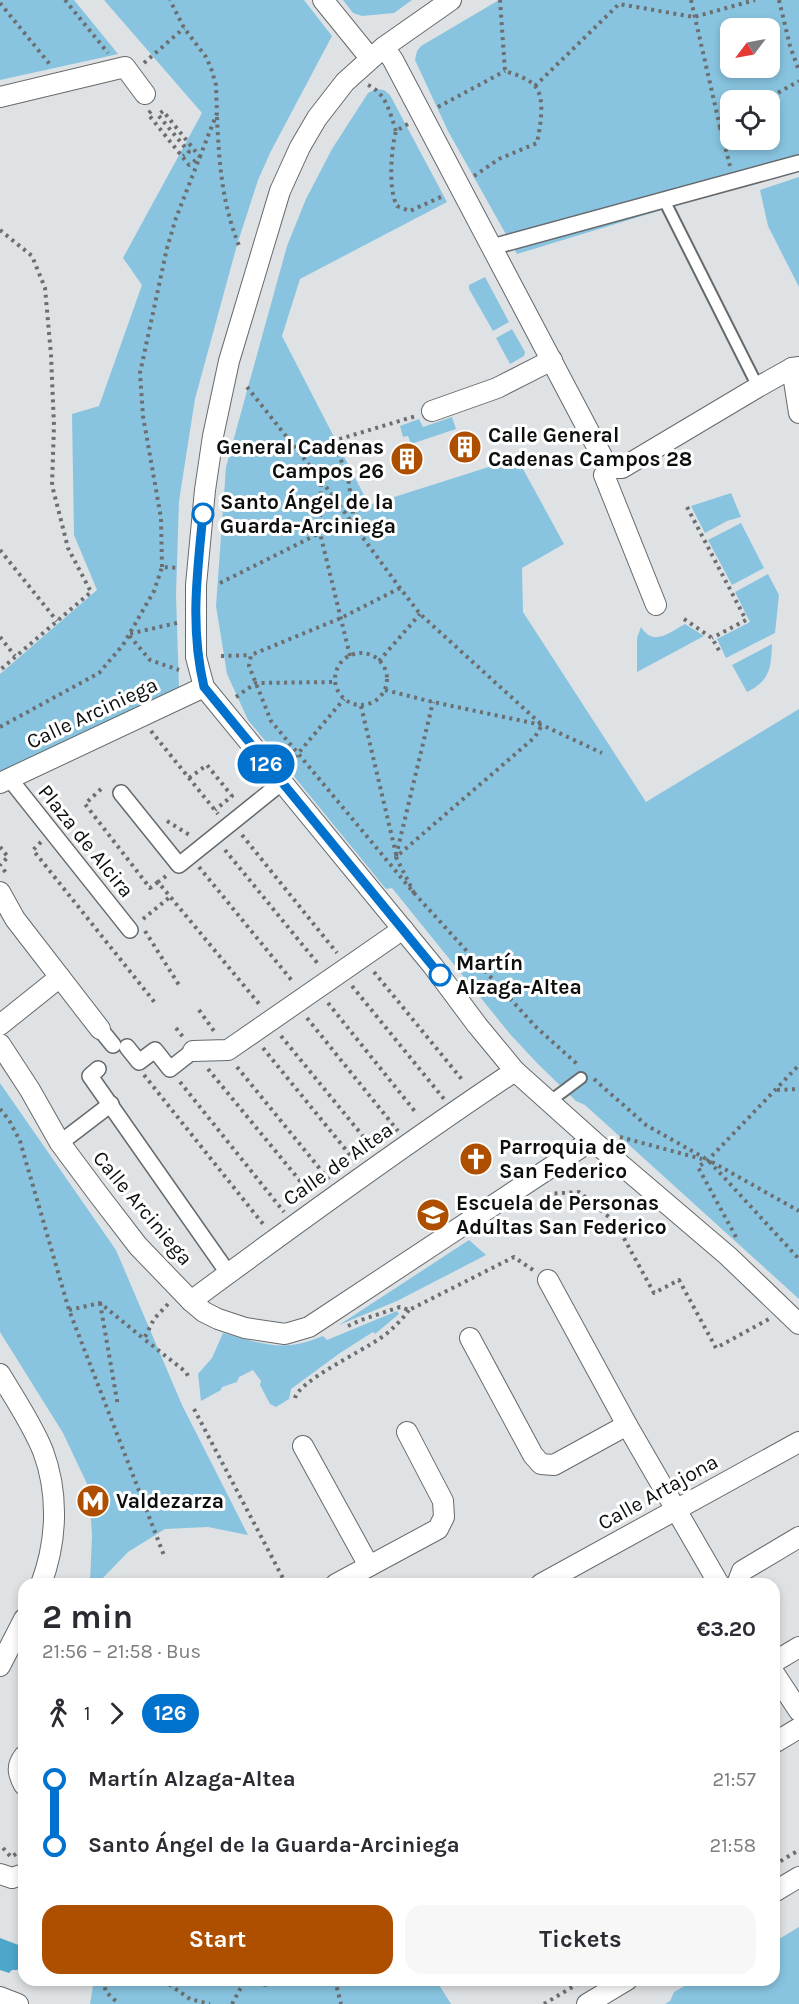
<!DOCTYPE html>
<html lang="en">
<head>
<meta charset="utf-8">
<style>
	:root { --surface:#fff; --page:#f7f7f7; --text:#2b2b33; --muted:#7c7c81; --accent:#ae4f00 }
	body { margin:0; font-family:Karla,sans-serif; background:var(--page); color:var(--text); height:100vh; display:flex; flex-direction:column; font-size:22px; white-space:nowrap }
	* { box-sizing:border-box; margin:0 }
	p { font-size:20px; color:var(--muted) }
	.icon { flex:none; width:33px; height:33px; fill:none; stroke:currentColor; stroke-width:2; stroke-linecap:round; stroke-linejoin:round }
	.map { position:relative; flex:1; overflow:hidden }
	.sheet { position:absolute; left:18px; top:1578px; width:762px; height:408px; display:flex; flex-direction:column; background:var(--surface); border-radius:18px; box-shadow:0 3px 9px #0003 }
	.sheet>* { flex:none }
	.badge { padding:0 12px; border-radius:20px; font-size:21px; line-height:39px }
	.needle { width:39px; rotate:238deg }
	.fabs { position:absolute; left:720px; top:18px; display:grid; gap:12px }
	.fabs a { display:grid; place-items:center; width:60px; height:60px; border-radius:12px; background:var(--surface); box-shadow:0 3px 9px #0003; font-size:30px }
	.map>.badge { position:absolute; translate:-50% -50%; box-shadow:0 0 0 3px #fff }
	.legs { display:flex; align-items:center; gap:9px; height:66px; padding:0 24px; font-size:20px }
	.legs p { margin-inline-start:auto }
	.headline { display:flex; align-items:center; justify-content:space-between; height:102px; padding:0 24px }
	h1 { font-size:33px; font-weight:700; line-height:45px }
	.primary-button { display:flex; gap:12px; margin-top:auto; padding:12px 24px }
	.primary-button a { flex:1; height:69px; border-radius:18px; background:var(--accent); color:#fff; font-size:24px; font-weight:700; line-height:69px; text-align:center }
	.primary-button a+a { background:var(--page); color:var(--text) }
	ul { padding:0 24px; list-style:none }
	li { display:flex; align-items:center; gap:21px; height:66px; font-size:22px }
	li i { display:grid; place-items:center; width:9px; height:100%; margin:0 8px; background:currentColor }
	li i::after { content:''; width:15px; height:15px; margin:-8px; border:4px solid; border-radius:50%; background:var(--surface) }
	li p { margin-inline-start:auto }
	li:first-child i { background:linear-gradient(#0000 50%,currentColor 0) }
	li:last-child i { background:linear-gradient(currentColor 50%,#0000 0) }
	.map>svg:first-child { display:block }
</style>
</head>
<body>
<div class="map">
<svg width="799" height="2004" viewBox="0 0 799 2004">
	<rect width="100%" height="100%" fill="#dfe2e4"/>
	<g fill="#88c4e0" fill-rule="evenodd">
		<path d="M0,0H74L118,54L0,80Z"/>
		<path d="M104,0H304L332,36L271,151L258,180L237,245L195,399L179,501L176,595L179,687L0,775V674L97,590L74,535L72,414L99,406L142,285L123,258L202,113Z"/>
		<path d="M343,0H412L394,13L362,16L353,13Z"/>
		<path d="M499,0H799V168L517,254L448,131L415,60L417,51L421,46ZM730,28H770V68H730ZM730,100H770V140H730Z"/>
		<path d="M376,89L384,90L390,95L447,202L300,279L282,336L369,505L517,458L564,544L522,568L523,612L646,802L799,709V1299L585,1105L576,1101L537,1063L510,1034L392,888L386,889L248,720L227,674L216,606L226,467L287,246L306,199L332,149L368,93Z"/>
		<path d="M799,177V287L768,226L760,190Z"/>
		<path d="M485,277L509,322L493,331L469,289V285Z"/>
		<path d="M512,329L525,352L524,356L510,364L496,338Z"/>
		<path d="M452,417L456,429L411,444L408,436L403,437L400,426L419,419L423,427Z"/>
		<path d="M731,493L741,517L727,521L705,533L691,506Z"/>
		<path d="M741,523L764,568L732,585L708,540Z"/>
		<path d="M768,574L779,595L775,633L726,658L717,639L750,622L735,592Z"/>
		<path d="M685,624L704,636L637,672V638L641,627C654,647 668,633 685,624Z"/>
		<path d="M772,644C771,669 770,680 747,692L732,665Z"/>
		<path d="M0,1083L116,1250L182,1405L248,1535L208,1527L165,1529L128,1552L97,1584H90L92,1536L89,1488L63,1433L0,1332Z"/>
		<path d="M469,1240L486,1255L397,1301L339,1325Z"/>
		<path d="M397,1311L399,1314L375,1334L373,1332L340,1353L291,1389L289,1399L276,1407L270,1404L260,1385L261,1381L253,1370L239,1377L237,1382L222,1387L221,1390L201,1401L198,1374L212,1358L223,1333C263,1344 283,1353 323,1336L327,1340Z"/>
		<path d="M799,1927V2004H665L670,2001L674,1992L695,1980H774V1942Z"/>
		<path d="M94,1980H436L451,2004H90Z"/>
	</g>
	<path fill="#4fa6cb" d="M0,1938L21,1946L24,1953V1964L17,1970H12L9,1973L0,1970Z"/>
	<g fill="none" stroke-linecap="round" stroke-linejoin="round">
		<defs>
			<g id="service">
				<path d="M664,200L758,387"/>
				<path d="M549,1102L581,1078"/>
			</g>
			<g id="pedestrian">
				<path d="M492,247L799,163"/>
				<path d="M9,778L130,930"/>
				<path d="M121,793L179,865L281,783"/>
				<path d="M100,1029L113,1045"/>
				<path d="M127,1047L139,1062L155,1050L170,1069L193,1051"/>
				<path d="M98,1069L90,1076L228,1273"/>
				<path d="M60,1143L111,1104"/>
			</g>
			<g id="minor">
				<path d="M323,0L370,58"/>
				<path d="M451,0L384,47L345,82L317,118L300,147L280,191L229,361L213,436L205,490L196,585V657L204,687L433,966L477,1025L515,1071L592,1140L728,1256L799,1324"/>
				<path d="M384,47L393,60L605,462L611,468"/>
				<path d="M0,97L125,67L145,94"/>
				<path d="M792,368L799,413"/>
				<path d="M432,411L497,388L552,360"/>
				<path d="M611,468H622L758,387L792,368L799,367"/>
				<path d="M611,468L604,475L656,605"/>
				<path d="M0,783L204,687"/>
				<path d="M0,892L15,919L100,1029"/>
				<path d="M0,1025L60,977"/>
				<path d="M0,1044L30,1090L60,1143L98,1194L138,1246L191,1301L204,1312L218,1319L245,1328L285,1334L309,1327L592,1140"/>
				<path d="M193,1051L228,1050L403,929"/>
				<path d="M548,1280L627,1425L719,1584"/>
				<path d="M191,1301C298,1222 405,1144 515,1071"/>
				<path d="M470,1338L533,1455L541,1464L554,1465L627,1425"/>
				<path d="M0,1374C15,1399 32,1424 43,1451C59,1494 57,1542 41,1584"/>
				<path d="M303,1446L369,1566"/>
				<path d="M336,1584L438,1529L444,1517L443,1501L407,1432"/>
				<path d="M541,1584L799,1442"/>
				<path d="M737,1584L742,1571L799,1537"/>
				<path d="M774,1662L799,1647"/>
				<path d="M0,1666L24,1619"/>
				<path d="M774,1673L799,1711"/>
				<path d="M774,1743L799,1728"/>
				<path d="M24,1756C16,1766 18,1774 24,1785"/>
				<path d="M0,1874L12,1878L24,1874"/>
				<path d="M774,1892L799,1877"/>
				<path d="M0,1997L18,2004"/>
				<path d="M587,2004L627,1980"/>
			</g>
		</defs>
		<use href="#service" stroke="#676a6c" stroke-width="14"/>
		<use href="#pedestrian" stroke="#676a6c" stroke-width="18"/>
		<use href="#minor" stroke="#676a6c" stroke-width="22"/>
		<g stroke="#6c6e6f" stroke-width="4" stroke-dasharray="3 4.5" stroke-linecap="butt">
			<path d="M65,0L108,53"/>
			<path d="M691,0L720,127L730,120"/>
			<path d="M779,0L790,46L799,71"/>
			<path d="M0,3L52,67"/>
			<path d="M144,63L184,28"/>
			<path d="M368,85C386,93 390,113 396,131"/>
			<path d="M535,86L619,4L694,17L755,0"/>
			<path d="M765,100L799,81"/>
			<path d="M438,107L505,71"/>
			<path d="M151,111L148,114L189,165L200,157L163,111L158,115L189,152L183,156"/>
			<path d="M217,117C219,163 222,205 240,248"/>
			<path d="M408,124L396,131C391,150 388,189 397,206L410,211L445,195"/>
			<path d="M720,127L730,166"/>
			<path d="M474,176L499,159L537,143C540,127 546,99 535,86C528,78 514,74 505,71L500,0"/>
			<path d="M0,230L32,256L45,288L51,355L54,426L52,485L68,548L91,592L0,670"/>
			<path d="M247,387L321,480L353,524"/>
			<path d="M344,468L321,480L320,533L350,656"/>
			<path d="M687,507L746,620L712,638"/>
			<path d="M0,550L57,621"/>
			<path d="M162,567L161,518L143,416L140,373L167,248L176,218L217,113L216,85L211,68L206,57L184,28L170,0"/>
			<path d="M220,583L320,533"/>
			<path d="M400,588L341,618L251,655L249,666L271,721L414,893L396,857L535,737L542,725L420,614L400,588L355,527L348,477L333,441L416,416"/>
			<path d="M684,619L712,638L721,654"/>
			<path d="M177,623L128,634L150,660L179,670"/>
			<path d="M0,637L15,656"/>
			<circle cx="361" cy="679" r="26"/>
			<path d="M221,656L251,655"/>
			<path d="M379,661L420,614"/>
			<path d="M385,690L433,702L542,725L602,753"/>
			<path d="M236,697L256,683L335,682"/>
			<path d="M361,706L396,854"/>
			<path d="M0,727L99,673L123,645L154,591L162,567L179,568"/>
			<path d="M151,731L218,814"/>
			<path d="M290,763L344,699"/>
			<path d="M189,778L207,765L232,796L215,810"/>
			<path d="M101,789L85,804L150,888L158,882"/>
			<path d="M167,821L191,836"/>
			<path d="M242,835L337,953"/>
			<path d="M41,842L33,850L156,1004"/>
			<path d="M0,847L8,857L0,865L7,874"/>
			<path d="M225,850L319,965"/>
			<path d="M396,856L433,702"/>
			<path d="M199,867L293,982"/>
			<path d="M166,876L158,882L260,1005"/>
			<path d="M414,893L535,1026L577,1064"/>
			<path d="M143,919L170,897"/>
			<path d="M145,931L179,985"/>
			<path d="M374,972L464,1082"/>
			<path d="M352,986L444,1099"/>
			<path d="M328,1003L417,1114"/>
			<path d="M199,1010L214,1031"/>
			<path d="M307,1018L398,1131"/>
			<path d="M176,1028L183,1037"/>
			<path d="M281,1036L371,1146"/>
			<path d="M263,1048L355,1161"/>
			<path d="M237,1067L329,1180"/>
			<path d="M208,1069L310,1193"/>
			<path d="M144,1075L263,1224"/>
			<path d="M594,1079L646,1125L708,1160L799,1259"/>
			<path d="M180,1082L284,1212"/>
			<path d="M777,1090L799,1089"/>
			<path d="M0,1109L9,1120L20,1141L69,1310L165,1558"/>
			<path d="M620,1137L702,1159"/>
			<path d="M712,1162L799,1211"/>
			<path d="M547,1194L579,1192L615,1222L654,1293L679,1280L716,1348L769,1319"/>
			<path d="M736,1237L698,1167L708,1160L799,1065"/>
			<path d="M100,1303L118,1406"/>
			<path d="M168,1304L154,1319L144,1339L186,1372L188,1376"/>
			<path d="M69,1310L100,1303L144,1339"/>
			<path d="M348,1326L361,1320L400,1307L409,1310L514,1257L533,1270"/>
			<path d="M295,1398C299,1381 362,1351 379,1339C391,1331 401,1321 409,1310"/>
			<path d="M194,1409L286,1584"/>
			<path d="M3,1848L11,1857L24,1849"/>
			<path d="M774,1865L799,1850"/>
			<path d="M103,1980L106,1992L119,2004"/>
			<path d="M163,1980L190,1999L210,2004"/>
			<path d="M249,1980L266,1985L284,1980"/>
			<path d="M335,1980L341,2004"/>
			<path d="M232,2004L245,1980"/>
			<path d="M544,2004L584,1980"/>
		</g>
		<use href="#service" stroke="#fff" stroke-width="10"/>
		<use href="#pedestrian" stroke="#fff" stroke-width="15"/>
		<use href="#minor" stroke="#fff" stroke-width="20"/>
	</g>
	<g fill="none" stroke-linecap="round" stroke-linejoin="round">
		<defs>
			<path id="line-1" d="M203,514C197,574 190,628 204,687L440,975"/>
		</defs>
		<use href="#line-1" stroke="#fff" stroke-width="14"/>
		<use href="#line-1" stroke="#0072ce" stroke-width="9"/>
	</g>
	<defs>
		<symbol id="building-disc" viewBox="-11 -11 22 22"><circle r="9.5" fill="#ae4f00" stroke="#fff"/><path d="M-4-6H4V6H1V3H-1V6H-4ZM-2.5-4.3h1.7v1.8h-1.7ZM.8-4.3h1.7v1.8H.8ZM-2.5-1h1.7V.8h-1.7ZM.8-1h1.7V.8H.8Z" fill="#fff"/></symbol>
		<symbol id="church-disc" viewBox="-11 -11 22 22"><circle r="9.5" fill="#ae4f00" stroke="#fff"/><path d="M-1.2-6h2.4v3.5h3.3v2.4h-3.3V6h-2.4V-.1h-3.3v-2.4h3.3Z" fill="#fff"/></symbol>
		<symbol id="school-disc" viewBox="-11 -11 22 22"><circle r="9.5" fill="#ae4f00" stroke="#fff"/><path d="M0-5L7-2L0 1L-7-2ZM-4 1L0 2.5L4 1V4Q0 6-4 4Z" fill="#fff"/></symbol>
		<symbol id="metro-disc" viewBox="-11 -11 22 22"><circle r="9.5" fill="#ae4f00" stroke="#fff"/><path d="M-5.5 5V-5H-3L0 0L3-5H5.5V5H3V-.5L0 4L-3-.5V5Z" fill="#fff"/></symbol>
	</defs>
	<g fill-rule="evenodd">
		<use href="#building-disc" x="446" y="428" width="38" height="38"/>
		<use href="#building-disc" x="388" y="440" width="38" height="38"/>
		<use href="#church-disc" x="457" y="1140" width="38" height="38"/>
		<use href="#school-disc" x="414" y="1196" width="38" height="38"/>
		<use href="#metro-disc" x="74" y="1482" width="38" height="38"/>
	</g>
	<g fill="#fff" stroke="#0072ce" stroke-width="3">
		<circle cx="203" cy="514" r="10"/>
		<circle cx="440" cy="975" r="10"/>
	</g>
	<g text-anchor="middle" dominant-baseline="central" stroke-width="6" stroke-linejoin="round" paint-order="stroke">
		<g font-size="21" font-weight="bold" fill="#0d0f0f" stroke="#fff" text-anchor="start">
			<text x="488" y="435">Calle General<tspan x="488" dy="24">Cadenas Campos 28</tspan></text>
			<text x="384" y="447" text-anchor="end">General Cadenas<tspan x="384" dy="24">Campos 26</tspan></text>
			<text x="499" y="1147">Parroquia de<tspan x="499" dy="24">San Federico</tspan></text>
			<text x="456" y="1203">Escuela de Personas<tspan x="456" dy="24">Adultas San Federico</tspan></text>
			<text x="116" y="1501">Valdezarza</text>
		</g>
		<g font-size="21" font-weight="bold" fill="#0d0f0f" stroke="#fff" text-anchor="start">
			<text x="220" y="502">Santo Ángel de la<tspan x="220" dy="24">Guarda-Arciniega</tspan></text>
			<text x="456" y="963">Martín<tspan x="456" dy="24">Alzaga-Altea</tspan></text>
		</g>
		<g font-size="21" fill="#0d0f0f" stroke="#fff">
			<text transform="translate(92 713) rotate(-25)">Calle Arciniega</text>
			<text transform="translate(86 841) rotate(51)">Plaza de Alcira</text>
			<text transform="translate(338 1164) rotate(-35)">Calle de Altea</text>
			<text transform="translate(143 1208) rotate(50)">Calle Arciniega</text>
			<text transform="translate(658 1492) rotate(-29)">Calle Artajona</text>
		</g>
	</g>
</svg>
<div class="fabs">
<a><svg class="needle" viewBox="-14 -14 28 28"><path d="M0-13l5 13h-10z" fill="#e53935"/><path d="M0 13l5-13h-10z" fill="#7c7c81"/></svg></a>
<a><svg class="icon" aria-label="locate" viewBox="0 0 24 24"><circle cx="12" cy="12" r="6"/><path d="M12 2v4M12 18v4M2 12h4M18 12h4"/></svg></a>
</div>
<b class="badge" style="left:266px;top:764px;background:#0072ce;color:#fff">126</b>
<section class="sheet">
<div class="headline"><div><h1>2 min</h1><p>21:56 – 21:58 · Bus</p></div><b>€3.20</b></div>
<div class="legs"><svg class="icon" aria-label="walk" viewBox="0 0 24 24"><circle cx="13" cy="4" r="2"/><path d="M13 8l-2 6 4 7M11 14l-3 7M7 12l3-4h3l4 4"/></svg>1<svg class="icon" aria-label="forward" viewBox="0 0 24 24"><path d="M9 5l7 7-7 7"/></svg><b class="badge" style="background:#0072ce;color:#fff">126</b></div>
<ul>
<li><i style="color:#0072ce"></i><b>Martín Alzaga-Altea</b><p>21:57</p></li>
<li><i style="color:#0072ce"></i><b>Santo Ángel de la Guarda-Arciniega</b><p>21:58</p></li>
</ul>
<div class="primary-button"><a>Start</a><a>Tickets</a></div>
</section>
</div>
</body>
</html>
